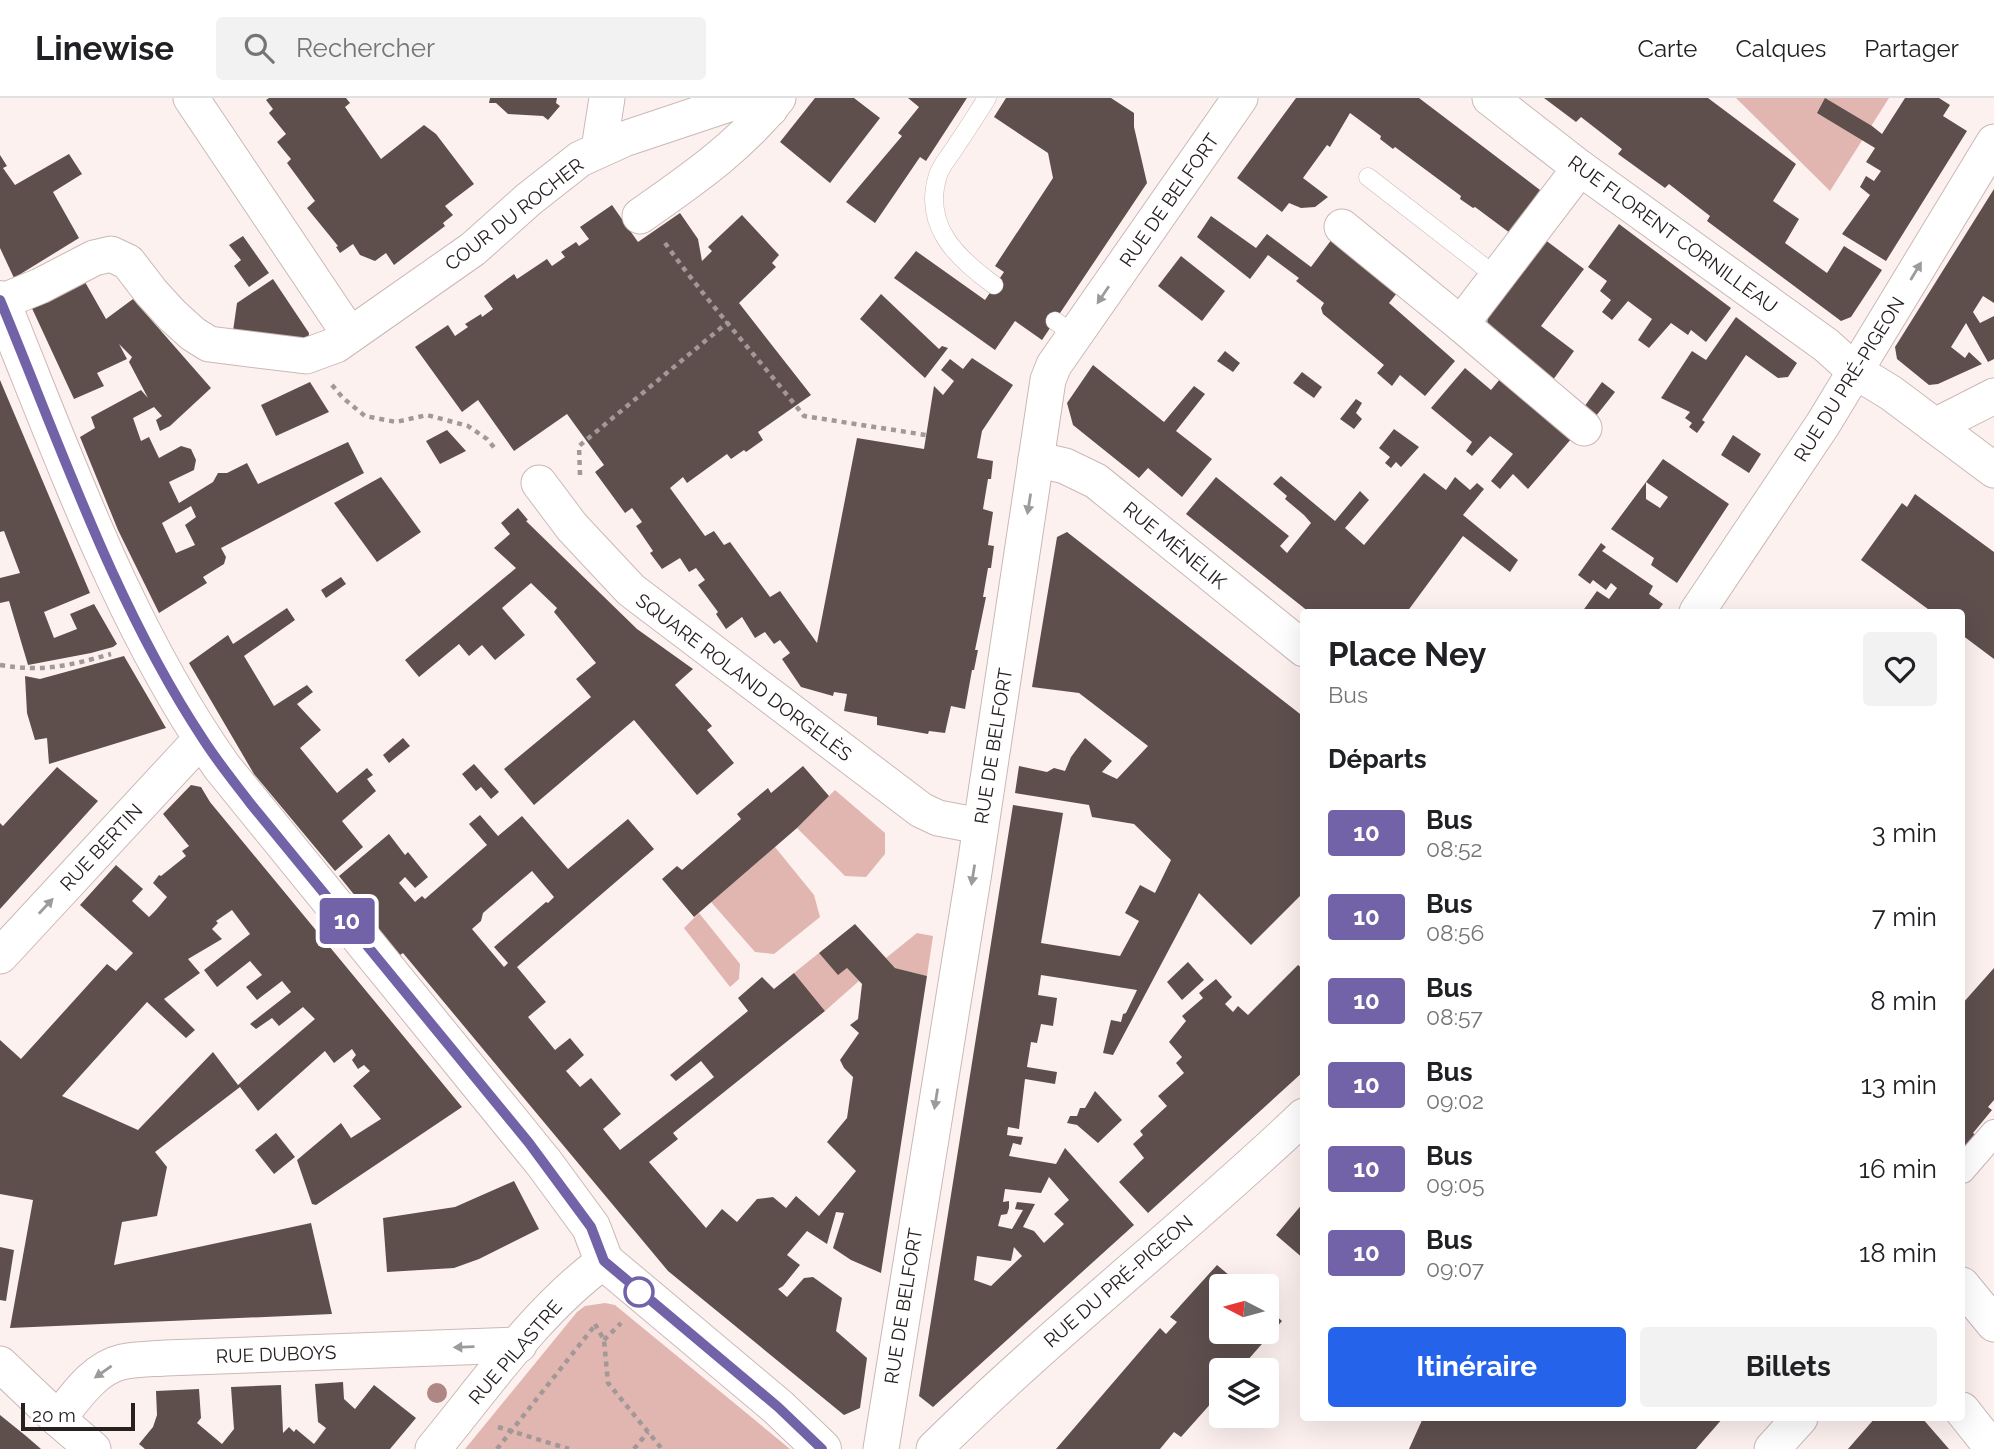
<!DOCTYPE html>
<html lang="fr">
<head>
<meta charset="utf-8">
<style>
	:root { --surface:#fff; --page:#f2f2f2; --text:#202124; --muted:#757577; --line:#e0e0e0; --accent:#2563eb }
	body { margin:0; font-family:Raleway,sans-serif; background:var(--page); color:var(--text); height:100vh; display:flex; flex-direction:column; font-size:26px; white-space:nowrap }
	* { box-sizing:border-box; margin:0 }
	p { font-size:23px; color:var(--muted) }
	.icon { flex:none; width:38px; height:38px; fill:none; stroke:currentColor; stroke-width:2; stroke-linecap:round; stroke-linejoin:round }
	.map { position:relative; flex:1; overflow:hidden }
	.details { position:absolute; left:1300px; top:511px; width:665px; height:812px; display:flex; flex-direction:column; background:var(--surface); border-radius:7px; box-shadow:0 7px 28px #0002 }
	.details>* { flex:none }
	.badge { padding:0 14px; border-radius:5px; font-size:24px; line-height:46px }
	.needle { width:46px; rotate:276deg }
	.controls { position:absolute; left:1209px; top:1176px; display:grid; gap:14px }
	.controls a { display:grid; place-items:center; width:70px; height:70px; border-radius:7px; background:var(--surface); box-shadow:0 7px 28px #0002; font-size:35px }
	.scale { position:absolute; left:21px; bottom:18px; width:114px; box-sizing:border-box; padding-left:7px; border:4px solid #26201f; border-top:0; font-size:19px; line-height:24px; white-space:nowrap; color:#26201f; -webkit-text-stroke:5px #fff; paint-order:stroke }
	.map>.badge { position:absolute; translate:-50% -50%; box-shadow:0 0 0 4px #fff }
	h2 { padding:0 28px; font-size:26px; line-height:63px }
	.round { display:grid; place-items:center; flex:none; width:74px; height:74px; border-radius:7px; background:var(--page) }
	.summary { display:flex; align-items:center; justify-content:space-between; height:119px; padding:0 28px }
	h1 { font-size:33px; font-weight:700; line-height:52px }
	.action { display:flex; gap:14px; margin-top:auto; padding:14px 28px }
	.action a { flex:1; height:80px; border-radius:7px; background:var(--accent); color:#fff; font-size:28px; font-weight:700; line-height:80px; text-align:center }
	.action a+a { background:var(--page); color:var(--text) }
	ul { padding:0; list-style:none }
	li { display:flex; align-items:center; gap:21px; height:84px; padding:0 28px }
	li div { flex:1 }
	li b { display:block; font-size:26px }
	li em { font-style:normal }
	li .badge { min-width:77px; font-weight:700; text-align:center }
	header { display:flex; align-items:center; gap:42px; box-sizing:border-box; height:98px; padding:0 35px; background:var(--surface); border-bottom:2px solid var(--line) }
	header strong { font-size:33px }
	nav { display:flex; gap:38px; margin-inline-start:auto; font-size:24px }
	.search { width:490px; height:63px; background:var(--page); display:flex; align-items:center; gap:18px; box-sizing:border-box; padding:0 24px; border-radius:7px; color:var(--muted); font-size:26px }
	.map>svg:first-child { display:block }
</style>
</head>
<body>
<header>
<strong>Linewise</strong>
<div class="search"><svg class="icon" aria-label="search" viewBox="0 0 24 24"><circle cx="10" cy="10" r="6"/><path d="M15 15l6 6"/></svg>Rechercher</div>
<nav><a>Carte</a><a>Calques</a><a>Partager</a></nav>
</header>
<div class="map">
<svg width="1994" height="1351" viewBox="0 0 1994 1351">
	<rect width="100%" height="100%" fill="#fdf1f0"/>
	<g fill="#e1b6b0">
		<path d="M1736,0H1889L1830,93Z"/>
		<path d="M835,692L885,735V756L866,779L845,778L797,730Z"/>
		<path d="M775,749L814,797L820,819L774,856L755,854L711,804Z"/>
		<path d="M699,815L740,866L739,881L730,889L684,830Z"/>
		<path d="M917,835L933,838L927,878L895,870L886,860Z"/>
		<path d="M819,855L838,876L847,870L859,883L825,913L794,875Z"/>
		<path d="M605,1205L615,1207L790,1351H465L577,1214L585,1208Z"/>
	</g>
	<g fill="#5e4f4d" fill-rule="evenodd">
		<path d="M269,0H346L350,5L345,9L381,61L424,27L436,36L474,86L445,108L453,117L443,125L445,128L394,167L386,155L375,163L360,157L353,146L340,155L336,149L338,148L307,110L315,103L287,65L291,61L277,44L286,36L269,15L273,11L266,2Z"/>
		<path d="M490,0H557L556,5L560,8L548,22L543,18L508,16L496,5H489Z"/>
		<path d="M815,0H854L880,20L830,85L780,44Z"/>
		<path d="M908,0H967L926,63L920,59L875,125L846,104L902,38L898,35L919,9Z"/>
		<path d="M1006,0H1111L1134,15V29L1147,85L1042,242L1015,223L995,252L894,180L916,153L985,202L1004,174L995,168L1053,80L1048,55L994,19Z"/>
		<path d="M1296,0H1419L1540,92L1510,135L1475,109L1473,110L1460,101L1461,98L1395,49L1393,51L1380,41L1381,38L1350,15L1330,49L1327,47L1303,80L1328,99L1315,109L1301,110L1289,105L1282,114L1237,80Z"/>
		<path d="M1544,0H1708L1796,66L1773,103L1799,121L1785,145L1827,175L1844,148L1882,172L1851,219L1841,223L1707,123L1710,118L1669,86L1665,90L1618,56L1622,51L1581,19L1576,24Z"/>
		<path d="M1825,0L1872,28L1882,36L1905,0H1939L1950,7L1943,18L1967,33L1886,163L1842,136L1870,97L1860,89L1866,78L1874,83L1881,73L1866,64L1875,50L1817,15Z"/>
		<path d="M69,56L82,76L53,94L79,140L14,180L0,150V57L7,68L3,70L15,87Z"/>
		<path d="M1994,91V205L1983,198L1973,214L1980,225L1994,218V261L1988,264L1966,225L1951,249L1965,260L1969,254L1982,266L1938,286L1929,287L1897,261L1895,249Z"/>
		<path d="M612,107L638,144L680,115L698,141L702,163L712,153L708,149L742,117L779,157L772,165L776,169L739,205L811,297L758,334L763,342L746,354L744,352L731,361L727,356L687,385L683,379L670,390L705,438L714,433L724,447L730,444L770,499L780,493L817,545L857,340L924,351L934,288L943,297L954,283L941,272L950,261L963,271L972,260L1013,287L982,333L977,360L993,363L991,381H988L983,411L993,414L988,447L994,448L991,470H988L983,499H986L975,552H978L974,572H972L965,611L951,608L945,635L929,633L928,636L877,627V619L844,613L847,596L834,594L833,598L801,589L782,561L790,555L780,542L774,546L765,534L755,540L742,519L726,531L716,516L718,514L698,487L705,482L696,470L689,474L680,460L662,471L650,455L653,453L636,428L642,424L632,410L625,415L595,374L604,367L567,316L514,353L478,302L462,314L415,249L448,227L455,238L468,229L465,226L481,216L482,219L493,211L484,198L514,176L517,181L547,161L552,168L565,159L561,154L576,144L579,148L589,141L580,129Z"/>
		<path d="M1211,118L1256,150L1267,136L1311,169L1335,137L1397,195L1389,205L1455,263L1425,298L1400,277L1392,288L1377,275L1384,267L1323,216L1321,210L1324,205L1296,183L1299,180L1268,157L1250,181L1197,139Z"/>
		<path d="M1619,126L1731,210L1706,244L1691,232L1688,237L1671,225L1649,250L1638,242L1652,221L1628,203L1612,222L1602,214L1611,202L1600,193L1607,183L1588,169Z"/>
		<path d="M243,138L269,175L249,189L234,168L241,162L229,147Z"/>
		<path d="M1540,138L1584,171L1541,228L1574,253L1550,286L1487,233L1488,209Z"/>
		<path d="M1181,158L1225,193L1202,223L1158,188Z"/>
		<path d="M273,181L309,235L308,245L233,233L237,205Z"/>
		<path d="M85,184L106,221L133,201L211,290L170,328L160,333L156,322L162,318L154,309L133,320L141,343L149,339L159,360L181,348L191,351L196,362L194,372L169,384L179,405L213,384L218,375H227L247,365L258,386L348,344L364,375L221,450L226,459L224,466L203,479L207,485L159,515L118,432L80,339L95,330L91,319L141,292L148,300L129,264L132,259L119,246L127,261L97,275L104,288L74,301L30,206ZM191,408L196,419L185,427L195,447L176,455L162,425Z"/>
		<path d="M881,196L939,251L942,248L948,250L925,280L860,221Z"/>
		<path d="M1736,219L1797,265L1788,279L1778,280L1746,257L1702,322L1705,324L1697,335L1689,329L1692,325L1685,320L1690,314L1661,300L1692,253L1706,262Z"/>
		<path d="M1225,253L1240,265L1233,274L1217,263Z"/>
		<path d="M1093,267L1164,324L1194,288L1205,296L1176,333L1212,361L1182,399L1148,370L1139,380L1073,327L1067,305Z"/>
		<path d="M1465,270L1491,292L1500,281L1572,340L1528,391L1513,376L1500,391L1491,383L1513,356L1490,338L1472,358L1466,353L1472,344L1431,310Z"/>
		<path d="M1302,274L1322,289L1314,300L1293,285Z"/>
		<path d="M0,282L90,495L44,514L54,540L77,531L70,516L94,506L117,546L113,549L91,555L28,567L9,503L0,505V480L20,475L4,433L0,434Z"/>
		<path d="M310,284L329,314L276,338L261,307Z"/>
		<path d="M1602,284L1615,294L1596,318L1584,309Z"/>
		<path d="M1356,301L1362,305L1356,315L1362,321L1354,331L1340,321Z"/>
		<path d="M1394,331L1419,349L1401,369L1396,364L1391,370L1385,365L1390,359L1379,350Z"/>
		<path d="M447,332L466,353L440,366L426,343Z"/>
		<path d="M1733,337L1761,356L1749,375L1721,357Z"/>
		<path d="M1663,361L1729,406L1677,485L1651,467L1654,460L1611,431L1646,384V401L1660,410L1668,399L1646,384Z"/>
		<path d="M1424,375L1446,392L1455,379L1470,392L1477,385L1484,391L1463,417L1518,462L1510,474L1463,438L1407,514H1309L1186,416L1216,379L1289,438L1280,448L1287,455L1311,425L1304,417L1285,401L1287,398L1273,386L1281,378L1335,423L1360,393L1369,402L1345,430L1364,447Z"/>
		<path d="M381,379L421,434L377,464L334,405Z"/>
		<path d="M1915,396L1994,454V561L1962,537V514H1932L1861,462L1902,405L1907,409Z"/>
		<path d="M518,410L528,422L526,423L637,531L693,571L675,587L712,628L707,632L734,665L697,697L634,622L534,707L504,671L591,599L576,581L596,565L554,514L557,510L531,485L502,510L525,537L495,562L482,547L469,558L459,546L419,579L405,562L516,470L494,450L510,436L501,425Z"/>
		<path d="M1067,434L1304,619V794L1251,847L1199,795L1113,957L1103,955L1111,922L1121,924L1123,916L1126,915L1137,892L1041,877L1038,897L1057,900L1053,928L1041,926L1037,945L1031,944L1027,969L1057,974L1055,986L1025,981L1019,1031L1008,1029L1007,1037L1023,1039L1021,1047L1013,1045L1009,1058L1056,1066L1065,1050L1134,1127L933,1309L919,1298L1013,707L1063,715L1041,845L1120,858L1139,823L1125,815L1140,787L1155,795L1171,762L1134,726L1092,719L1089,707L1015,695L1019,668L1047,674L1054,670L1065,673L1071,659L1085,640L1112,663L1102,674L1117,681L1148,648L1079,595L1032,589L1057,439ZM1049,1079L1069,1102L1054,1116L1064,1126L1044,1145L1034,1133L1023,1129L1035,1106L1017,1104L1015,1111L1023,1112L1012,1131L998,1128L1001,1117L1007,1116L1009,1110V1103L1003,1104L1005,1091L1041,1095ZM1014,1149L1022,1158L991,1188L974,1182L977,1158L1011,1163Z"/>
		<path d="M1601,445L1606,449L1602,453L1653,488L1649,496L1663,506L1657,514H1582L1597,493L1609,501L1617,490L1611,485L1606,492L1593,482L1590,486L1578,477Z"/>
		<path d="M341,479L346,486L326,500L321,492Z"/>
		<path d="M287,510L295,522L244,558L274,608L307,587L313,594L297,606L321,632L300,650L337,695L367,670L373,677L367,681L376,693L342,723L363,749L335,773L254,676L189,565L228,537L233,546Z"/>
		<path d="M124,558L166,630L49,666L47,640L35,642L27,615L25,578L40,581Z"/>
		<path d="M403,640L410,648L389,665L383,657Z"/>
		<path d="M474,666L499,694L491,701L481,689L476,693L462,676Z"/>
		<path d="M803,668L829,698L797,730L694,819L662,781L677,768L682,772L741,721L737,716L768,690L771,695Z"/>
		<path d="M57,669L98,703L0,811V725L3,728Z"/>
		<path d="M191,687L201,689L210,704L462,1009L316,1107L312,1106L297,1062L341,1025L351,1040L381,1021L353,988L370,973L364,967L358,971L352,962L356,957L352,951L334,965L325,953L258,1013L240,989L155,1054L167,1069L157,1118L122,1124L114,1167L311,1125L332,1216L10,1230L33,1102L0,1096V942L21,961L107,866L116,873L133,855L80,807L116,767L143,791L132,803L149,819L156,812L167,799L153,785L159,777L161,778L186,758L182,753L189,748L163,716ZM232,812L250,836L204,872L217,889L250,863L262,877L246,889L257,902L282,883L291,894L250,926L256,931L272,920L279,928L303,909L315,921L238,987L213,954L138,1032L62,998L147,904L186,940L195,932L164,901L200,875L188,861L222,841L212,831L218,825L216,823Z"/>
		<path d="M480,717L498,738L522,718L568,771L628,721L654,751L517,869L546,904L528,919L555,952L570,940L584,957L566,973L580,989L591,980L621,1016L603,1031L620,1052L714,979L701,963L676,983L670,977L748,913L738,900L762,879L774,891L794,875L825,913L673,1035L678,1041L649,1064L706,1130L722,1111L737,1124L757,1101L773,1099L786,1110L796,1098L819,1118L856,1073L827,1044L847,1020L853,979L844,970L840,962L859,935L850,927L858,921L862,886L847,870L838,877L819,855L855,826L895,870L927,878L881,1175L851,1162L833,1150L844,1115L836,1114L827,1146L807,1133L787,1157L800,1167L783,1188L778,1191L787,1199L804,1180L813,1179L842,1200L836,1233L867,1260L860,1310L844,1317L668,1173L403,855L400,857L367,818L369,815L339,778L389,736L405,757L408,754L428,779L415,790L405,779L399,785L415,804L422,798L425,801L487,747L469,726ZM532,773L554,799L548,805L546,804L494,849L508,865L504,869L472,831L481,823L483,815Z"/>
		<path d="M1188,864L1204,882L1182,902L1167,884Z"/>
		<path d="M1298,867L1304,872V973L1148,1115L1119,1084L1144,1060L1133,1046L1143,1037L1140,1033L1167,1008L1158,998L1184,975L1176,965L1182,959L1169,944L1186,923L1182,918L1203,900L1199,895L1216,881L1232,899L1225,906L1233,914L1238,908L1248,917Z"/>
		<path d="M1994,870V1002L1988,1009L1992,1012L1973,1035L1978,1039L1962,1058V906Z"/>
		<path d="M1095,993L1122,1022L1098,1045L1077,1027L1067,1025L1070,1018H1077L1080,1010H1085Z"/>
		<path d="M276,1035L295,1059L274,1076L255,1052Z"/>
		<path d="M514,1083L539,1131L479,1161L454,1170L387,1174L383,1120L455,1109Z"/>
		<path d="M1304,1104V1161L1276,1137Z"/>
		<path d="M0,1149L14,1152L6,1203L0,1202Z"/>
		<path d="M1217,1167L1242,1188H1222V1234H1267V1210L1282,1223L1239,1272H1222V1293L1181,1339L1174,1334L1160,1351H1056L1160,1230L1166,1236L1177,1224L1170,1219Z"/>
		<path d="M343,1284L344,1301L355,1311L374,1287L416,1320L390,1351H145L139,1346L153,1329L157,1317L156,1293L199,1291L201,1320L197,1325L222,1346L234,1331L231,1289L281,1287L283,1335L289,1329L294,1334L296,1331L314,1346L326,1330L318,1324L315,1286Z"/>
		<path d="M0,1317L26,1338L41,1351H0Z"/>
		<path d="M1423,1320H1723L1696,1351H1409Z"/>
		<path d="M1875,1320H1922L1949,1351H1848Z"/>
	</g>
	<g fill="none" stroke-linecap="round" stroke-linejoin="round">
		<defs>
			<g id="service">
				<path d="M987,0C976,18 964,36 952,54C947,61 941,69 938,77C922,128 957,160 994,187"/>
				<path d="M1368,79L1497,179"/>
				<path d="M1055,223L1075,237"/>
			</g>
			<path id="pedestrian" d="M1962,1072L1994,1035"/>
			<g id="minor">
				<path d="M191,0L350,237"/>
				<path d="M1490,0L1580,70L1826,247L1855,273L1891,295L1994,372"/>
				<path d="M599,51L607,0"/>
				<path d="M1580,70L1461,226L1584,330"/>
				<path d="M640,118C690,83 740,49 778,0"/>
				<path d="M1342,129L1461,226"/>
				<path d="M1,204L40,188L94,160L111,156L128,164L151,194L172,217L193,236L209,246L306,258L336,247L473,151L529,101L580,61L624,41L738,3L762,5L770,11"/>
				<path d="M1935,328L1994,298"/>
				<path d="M1036,361L1065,368L1096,383L1304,551"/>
				<path d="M539,385L572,429L631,492L921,712L938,720L980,728"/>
				<path d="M1697,514L1823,326L1994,44"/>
				<path d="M0,858L202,640"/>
				<path d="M1962,1187L1994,1226"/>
				<path d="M0,1266L58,1321L93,1351"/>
				<path d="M1962,1312L1993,1351"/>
				<path d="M58,1321C74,1301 94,1270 122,1264C136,1261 151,1261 165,1260L519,1247"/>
				<path d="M433,1351C486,1287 536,1213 604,1163"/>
				<path d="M881,1351L974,774L1048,282L1054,267L1240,0"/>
				<path d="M934,1351C1052,1234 1184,1132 1304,1018"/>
				<path d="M1772,1351L1800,1320"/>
			</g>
			<path id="tertiary" d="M0,202C65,361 123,528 222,669L544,1065L591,1129L604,1163L778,1309L822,1351"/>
		</defs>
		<use href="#service" stroke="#cab8b6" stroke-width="19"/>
		<use href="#pedestrian" stroke="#cab8b6" stroke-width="28"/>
		<use href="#minor" stroke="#cab8b6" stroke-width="37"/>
		<use href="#tertiary" stroke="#cab8b6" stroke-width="40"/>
		<g stroke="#a19897" stroke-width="4.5" stroke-dasharray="5 5" stroke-linecap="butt">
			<path d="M665,145C708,205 758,260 804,318L926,337"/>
			<path d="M332,287L343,300L365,318L396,324L427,317L468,328L487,341L497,353"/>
			<path d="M580,377L579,348L728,224"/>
			<path d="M0,567C44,574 68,568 111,556"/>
			<path d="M595,1226L604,1242L608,1285L662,1351"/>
			<path d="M604,1242L621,1225"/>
			<path d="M498,1329L569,1351"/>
			<path d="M497,1351L596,1226"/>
			<path d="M634,1351L648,1334"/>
		</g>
		<use href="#service" stroke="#fff" stroke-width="18"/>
		<use href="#pedestrian" stroke="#fff" stroke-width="26"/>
		<use href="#minor" stroke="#fff" stroke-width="35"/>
		<use href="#tertiary" stroke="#fff" stroke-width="38"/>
	</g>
	<circle fill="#ae8683" cx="437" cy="1295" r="10"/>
	<defs><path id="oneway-solid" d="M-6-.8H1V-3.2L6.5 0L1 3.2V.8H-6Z" transform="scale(1.75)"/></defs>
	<g fill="#9d9b9a">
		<use href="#oneway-solid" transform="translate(1916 173) rotate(-59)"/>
		<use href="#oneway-solid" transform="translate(1103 197) rotate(124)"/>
		<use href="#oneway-solid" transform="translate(1029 406) rotate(99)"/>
		<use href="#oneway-solid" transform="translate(973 777) rotate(99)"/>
		<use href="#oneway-solid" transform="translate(46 808) rotate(-47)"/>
		<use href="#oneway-solid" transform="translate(936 1001) rotate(99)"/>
		<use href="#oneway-solid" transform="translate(464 1249) rotate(178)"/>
		<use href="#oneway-solid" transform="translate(103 1274) rotate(145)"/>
	</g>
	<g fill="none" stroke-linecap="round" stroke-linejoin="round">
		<defs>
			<path id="line" d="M0,202C61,349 115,508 203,641C217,663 234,684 250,705L529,1045L591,1129L604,1163L778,1309L822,1351"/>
		</defs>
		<use href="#line" stroke="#fff" stroke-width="16"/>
		<use href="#line" stroke="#7263a9" stroke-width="10"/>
	</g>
	<circle fill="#fff" stroke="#7263a9" stroke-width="3.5" cx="639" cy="1194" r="14"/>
	<g text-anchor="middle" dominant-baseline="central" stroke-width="7" stroke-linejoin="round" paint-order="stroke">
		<g font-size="19" fill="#26201f" stroke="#fff">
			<text transform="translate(1169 102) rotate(-55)">RUE DE BELFORT</text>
			<text transform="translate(514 116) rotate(-38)">COUR DU ROCHER</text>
			<text transform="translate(1673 136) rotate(36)">RUE FLORENT CORNILLEAU</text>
			<text transform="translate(1849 281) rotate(-58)">RUE DU PRÉ-PIGEON</text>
			<text transform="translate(1175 447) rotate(39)">RUE MÉNÉLIK</text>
			<text transform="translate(744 579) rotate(37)">SQUARE ROLAND DORGELÈS</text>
			<text transform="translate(993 648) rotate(-81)">RUE DE BELFORT</text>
			<text transform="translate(101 749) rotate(-47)">RUE BERTIN</text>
			<text transform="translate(1118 1183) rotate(-41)">RUE DU PRÉ-PIGEON</text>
			<text transform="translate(903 1208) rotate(-81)">RUE DE BELFORT</text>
			<text transform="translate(515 1254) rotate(-49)">RUE PILASTRE</text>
			<text transform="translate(276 1256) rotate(-2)">RUE DUBOYS</text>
		</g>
	</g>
</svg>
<div class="controls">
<a><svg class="needle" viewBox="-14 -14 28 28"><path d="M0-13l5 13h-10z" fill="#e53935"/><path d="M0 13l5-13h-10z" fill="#757577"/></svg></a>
<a><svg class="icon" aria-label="layers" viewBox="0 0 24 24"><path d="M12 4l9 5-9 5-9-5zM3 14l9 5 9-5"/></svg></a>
</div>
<div class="scale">20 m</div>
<b class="badge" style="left:347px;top:823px;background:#7263a9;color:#fff">10</b>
<section class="details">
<div class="summary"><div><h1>Place Ney</h1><p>Bus</p></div><a class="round"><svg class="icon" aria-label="heart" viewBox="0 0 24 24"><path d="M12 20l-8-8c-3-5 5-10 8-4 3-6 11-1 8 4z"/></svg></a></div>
<h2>Départs</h2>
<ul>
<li><span class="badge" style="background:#7263a9;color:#fff">10</span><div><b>Bus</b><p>08:52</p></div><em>3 min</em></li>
<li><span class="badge" style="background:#7263a9;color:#fff">10</span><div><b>Bus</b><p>08:56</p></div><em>7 min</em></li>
<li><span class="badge" style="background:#7263a9;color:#fff">10</span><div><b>Bus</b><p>08:57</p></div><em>8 min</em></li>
<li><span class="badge" style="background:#7263a9;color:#fff">10</span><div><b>Bus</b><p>09:02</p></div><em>13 min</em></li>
<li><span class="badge" style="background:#7263a9;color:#fff">10</span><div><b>Bus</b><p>09:05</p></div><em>16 min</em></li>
<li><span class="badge" style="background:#7263a9;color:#fff">10</span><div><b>Bus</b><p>09:07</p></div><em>18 min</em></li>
</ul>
<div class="action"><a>Itinéraire</a><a>Billets</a></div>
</section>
</div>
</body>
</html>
